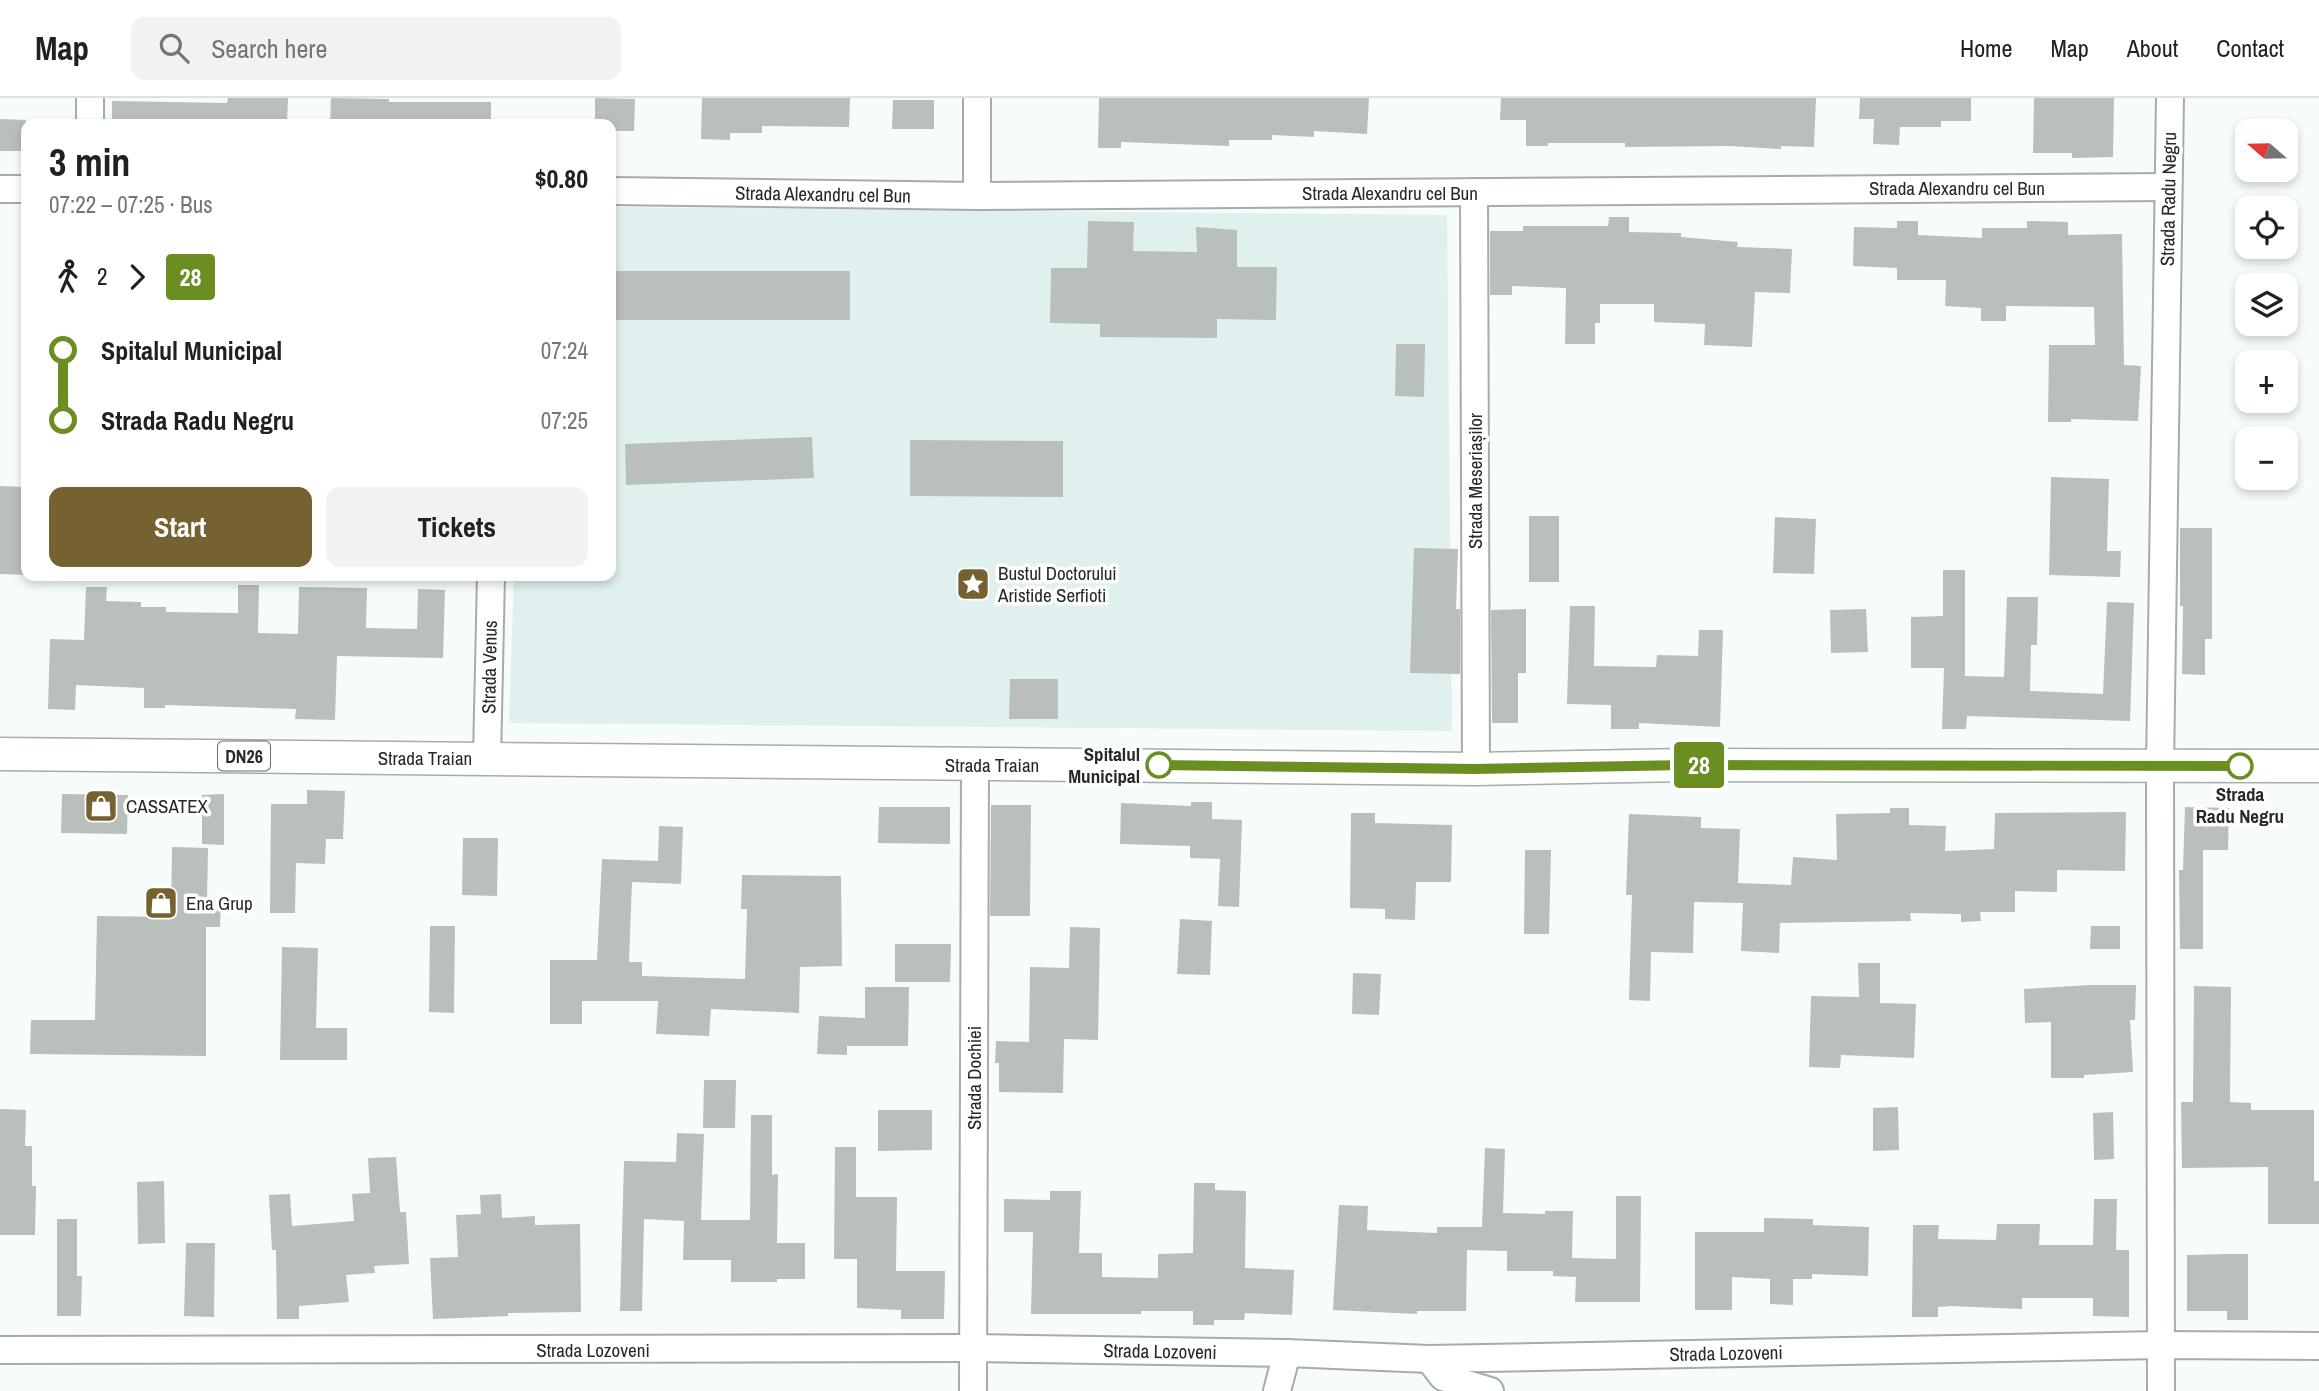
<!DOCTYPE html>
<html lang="en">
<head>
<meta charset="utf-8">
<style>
	:root { --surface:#fff; --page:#f2f2f2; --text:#202124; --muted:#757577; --line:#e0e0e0; --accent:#746230 }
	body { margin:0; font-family:"Archivo Narrow",sans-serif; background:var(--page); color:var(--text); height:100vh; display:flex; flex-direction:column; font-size:26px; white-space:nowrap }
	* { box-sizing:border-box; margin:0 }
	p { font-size:23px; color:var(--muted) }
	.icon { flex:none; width:38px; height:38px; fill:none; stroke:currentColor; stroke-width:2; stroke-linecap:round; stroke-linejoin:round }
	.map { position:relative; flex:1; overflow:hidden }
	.sheet { position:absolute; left:21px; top:21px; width:595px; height:462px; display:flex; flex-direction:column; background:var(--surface); border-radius:14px; box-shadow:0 4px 10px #0003 }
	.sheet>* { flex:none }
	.badge { padding:0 14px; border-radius:5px; font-size:24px; line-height:46px }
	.needle { width:46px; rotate:290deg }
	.buttons { position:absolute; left:2235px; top:21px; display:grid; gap:14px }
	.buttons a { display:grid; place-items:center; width:63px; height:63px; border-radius:14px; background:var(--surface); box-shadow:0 4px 10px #0003; font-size:35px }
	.map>.badge { position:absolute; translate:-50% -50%; box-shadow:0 0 0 4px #fff }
	.legs { display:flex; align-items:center; gap:10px; height:77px; padding:0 28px; font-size:23px }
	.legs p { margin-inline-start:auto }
	.summary { display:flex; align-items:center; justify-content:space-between; height:119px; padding:0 28px }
	h1 { font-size:38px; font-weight:800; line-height:52px }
	.cta { display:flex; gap:14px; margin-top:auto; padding:14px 28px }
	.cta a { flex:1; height:80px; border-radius:14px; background:var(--accent); color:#fff; font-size:28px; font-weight:800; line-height:80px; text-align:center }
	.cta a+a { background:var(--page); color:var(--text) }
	ul { padding:0 28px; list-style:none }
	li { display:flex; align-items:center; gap:24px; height:70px; font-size:26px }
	li i { display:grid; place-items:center; width:10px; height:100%; margin:0 9px; background:currentColor }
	li i::after { content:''; width:18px; height:18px; margin:-9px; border:5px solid; border-radius:50%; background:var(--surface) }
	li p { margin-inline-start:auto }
	li:first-child i { background:linear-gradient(#0000 50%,currentColor 0) }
	li:last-child i { background:linear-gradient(currentColor 50%,#0000 0) }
	header { display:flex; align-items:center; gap:42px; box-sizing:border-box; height:98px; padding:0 35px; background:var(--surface); border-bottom:2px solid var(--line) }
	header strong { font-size:33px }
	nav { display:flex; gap:38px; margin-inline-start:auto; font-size:24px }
	.search { width:490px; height:63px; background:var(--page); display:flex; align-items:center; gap:18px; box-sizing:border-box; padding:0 24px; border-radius:14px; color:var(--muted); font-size:26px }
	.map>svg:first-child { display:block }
</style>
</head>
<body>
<header>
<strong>Map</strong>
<div class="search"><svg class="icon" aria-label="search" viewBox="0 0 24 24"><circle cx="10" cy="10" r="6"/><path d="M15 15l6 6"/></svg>Search here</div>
<nav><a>Home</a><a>Map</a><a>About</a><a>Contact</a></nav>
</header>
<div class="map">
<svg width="2319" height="1293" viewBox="0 0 2319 1293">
	<rect width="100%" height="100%" fill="#f6fcfb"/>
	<path fill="#e0f0ee" d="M611,109L1447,117L1452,633L509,625L514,478H611Z"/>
	<g fill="#b9bfbc">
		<path d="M228,0H288L287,26H112V3L227,5Z"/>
		<path d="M331,0L389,1V4H491V26H330Z"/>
		<path d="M595,0L635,1L634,33H611V26H595Z"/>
		<path d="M702,0H850L849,29L762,28V35H730V42L701,41Z"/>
		<path d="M1099,0H1369L1367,36L1314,33V39L1272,37V42H1229V48L1121,44V50H1098Z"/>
		<path d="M1501,0H1816L1814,49L1781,48V51L1729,48L1625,49V45H1548V48H1526V22H1500Z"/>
		<path d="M1860,0H1971V23H1941V29H1900L1899,47L1873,46L1874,21H1859Z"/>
		<path d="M2034,0H2114L2113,59L2072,60V55H2033Z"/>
		<path d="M893,2H934V31H892Z"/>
		<path d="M0,21L26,22V53H0Z"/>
		<path d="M1609,119H1629V134L1681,135V139L1738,144L1737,149L1792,151L1790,195L1755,194L1752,249L1704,247L1705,226L1654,224V206H1600V225H1595V246H1565L1566,190L1512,188V197H1490V133H1523V128H1608Z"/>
		<path d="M1088,123L1134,124L1133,153L1197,154L1196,129L1237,132V169H1277L1276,222L1217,221V240L1100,239V226L1050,225L1051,170H1087Z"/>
		<path d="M1897,123H1918V137L1982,140V130H2027V123L2068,124V137L2122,136L2124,267L2141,268L2138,323L2071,321V324H2048L2049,247H2095L2094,209L2006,208V223H1981V210L1945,208L1946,182H1897V170L1853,168L1854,129L1897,130Z"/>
		<rect x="611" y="173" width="239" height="49"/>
		<path d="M1396,246H1425L1424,299L1395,298Z"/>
		<path d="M812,339L814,380L626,387L625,346Z"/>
		<path d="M910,342L1063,343V399L910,398Z"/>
		<path d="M2051,379L2109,381L2107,453H2121L2120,479L2049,477Z"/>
		<path d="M0,388L26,389V477L0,476Z"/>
		<rect x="1529" y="418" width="30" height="66"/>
		<path d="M1775,419L1816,421L1814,476L1773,475Z"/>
		<path d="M2180,430H2212V541H2205V577L2182,576L2183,508H2180Z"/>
		<path d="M1414,450L1458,451L1456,511H1460V576L1410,575Z"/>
		<path d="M1943,472H1965V578L2004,579L2007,499H2038L2037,547H2031L2030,593L2103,596L2107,504L2134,505L2130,623L1967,618L1966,631H1942L1944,570H1911V519L1943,518Z"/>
		<path d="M238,487H259L258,535L298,536L299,489L367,490L366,530L417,531L418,491L445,492L443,560L337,558L335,622L295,621L296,611L165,607V610H144V590L76,587L75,612L48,611L50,541L84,542L86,489H107L106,503L141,504V509H166V514L238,515Z"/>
		<path d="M1570,508H1595L1594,568L1656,569L1657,557L1698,558L1699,532H1723L1720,629L1639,625V631H1611V607L1567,606Z"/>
		<path d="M1526,511V575H1518V625H1492L1491,512Z"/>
		<path d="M1866,511L1868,554L1831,555L1830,512Z"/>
		<path d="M1010,581H1058V621H1009Z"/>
		<path d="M307,692L345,693L343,741H326L325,766L296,765L295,815H270L271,706H307Z"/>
		<path d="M62,696L128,697L127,736L61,735Z"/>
		<path d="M224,696V747L202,746V697Z"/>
		<path d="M1191,704H1212V721L1242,722L1239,809L1218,808L1220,761L1190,760V748L1120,746L1121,705L1191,708Z"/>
		<path d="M991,707H1031L1030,818H990Z"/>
		<path d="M879,709H950V746L878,745Z"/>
		<path d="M2185,709L2229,710L2228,752H2203V851H2180L2179,772H2183Z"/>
		<path d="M1890,710H1909V727L1946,728L1945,753L1994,751L1995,715L2126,714L2125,773L2057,772V794L2015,793V814H1980L1981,823L1961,824V816L1910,815L1911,823L1780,825L1779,855L1741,853L1743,805L1694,804L1693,855L1651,854L1650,903L1629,902L1632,797H1626L1629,716L1701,719V730L1740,731L1738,785L1791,787L1793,759L1837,762L1836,716L1890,715Z"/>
		<path d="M1351,715H1375V725L1452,727L1451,784H1416L1415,822L1385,821V811L1350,810Z"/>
		<path d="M659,728L683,729L681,786L632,784L629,864H642V878L745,881L747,811H741L742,777L841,778L842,868L800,869L799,915L711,911L709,938L656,936L658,903H582V926H550V862H597L602,761L658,763Z"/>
		<path d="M463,740H498L497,798L462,797Z"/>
		<path d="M172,749L208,750L207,803H221L220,829H206V958L30,956L31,922H95L97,818L171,819Z"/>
		<path d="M1525,752H1551L1549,836H1524Z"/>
		<path d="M1180,821L1212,823L1210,877L1177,876Z"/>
		<path d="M430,828H455L454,915L429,914Z"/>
		<path d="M2091,828H2120V851H2090Z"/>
		<path d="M1070,829L1100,830L1098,942L1064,941L1063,995L999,994V965H995L996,943L1029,944L1030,869L1069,870Z"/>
		<path d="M895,846H951L950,884H895Z"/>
		<path d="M282,849L318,850L316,930H347V962H280Z"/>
		<path d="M1858,865H1880V905L1916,906L1914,960L1841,957L1840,970L1809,969L1811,898L1859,899Z"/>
		<path d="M1353,875L1381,876L1379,917L1352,916Z"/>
		<path d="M2089,887H2136L2135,922H2130L2133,974L2084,977V980H2051V924L2025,925L2024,891Z"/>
		<path d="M2194,888L2231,889L2230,1004L2251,1005V1012H2314V1083H2319V1126H2268V1069L2182,1070L2181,1004H2193Z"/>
		<path d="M865,889H909L908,948H847V957L817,956L819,918L865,920Z"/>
		<path d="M704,982H736L735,1030H703Z"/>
		<path d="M1898,1009L1899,1052L1873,1053V1010Z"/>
		<path d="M0,1011L26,1012L25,1048H32V1088H36L35,1137H0Z"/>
		<path d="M878,1012H932V1052L878,1053Z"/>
		<path d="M2113,1014L2114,1061L2094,1062L2093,1015Z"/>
		<path d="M751,1017H772V1077L778,1076L777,1145H805V1181H777V1184H731V1162H683L684,1123L644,1121L642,1213H620L624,1063L676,1064L677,1035L704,1036L701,1122H750Z"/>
		<path d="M835,1049H856V1099H897L896,1173H945L944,1221H901V1212L857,1210V1161H834Z"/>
		<path d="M1485,1050L1505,1051L1503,1115L1545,1116V1113H1573L1572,1160L1616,1161V1098H1641L1640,1204H1575L1576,1179L1553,1178V1173H1507V1153L1467,1152L1466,1213H1417V1216L1333,1212L1339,1107L1368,1108L1367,1132L1437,1135V1129H1482Z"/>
		<path d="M396,1059L400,1114H406L409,1166L374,1168L375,1175L346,1177L349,1204L299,1208V1221H277L276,1152H272L269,1097L290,1096L292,1128L354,1123L352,1096L370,1095L368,1060Z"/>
		<path d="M164,1083L165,1145L138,1146L137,1084Z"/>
		<path d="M1194,1085H1215V1092L1246,1093L1245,1170L1294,1172L1292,1217L1245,1215L1244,1222H1214V1227H1193V1213H1141V1216H1031L1033,1134H1004V1101L1050,1102V1093H1081L1079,1155H1102V1179L1158,1180V1156L1193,1155Z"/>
		<path d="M501,1096L502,1120L535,1118V1127L580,1126L581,1214L508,1215V1218L433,1221L430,1160L458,1159L456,1117L481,1116L480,1097Z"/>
		<path d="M2094,1101H2117L2116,1152H2129V1219L2093,1218V1200H2022V1211L1951,1208L1938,1209V1219H1912L1913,1127H1939L1938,1141L1996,1142L1997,1126H2040L2039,1147H2093Z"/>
		<path d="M1764,1120L1813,1121V1127L1869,1129L1868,1178L1812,1176V1181H1793V1207L1770,1206V1181L1732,1179V1212H1695V1134H1764Z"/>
		<path d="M57,1121H77V1178H82L81,1218H57Z"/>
		<path d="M186,1145H215L214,1219L184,1218Z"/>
		<path d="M2227,1156H2248V1222H2227V1213H2187V1157Z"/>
	</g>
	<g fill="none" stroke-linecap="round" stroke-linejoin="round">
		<defs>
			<g id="minor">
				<path d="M90,0V26"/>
				<path d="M977,0V98"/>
				<path d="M0,91H26"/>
				<path d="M611,93L977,98L2168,89"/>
				<path d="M1474,94L1476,671"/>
				<path d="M487,660L491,478"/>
				<path d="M0,1252L974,1250L1287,1255L1429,1261L2160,1247L2319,1248"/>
				<path d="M1429,1261L1443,1279L1490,1293"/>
				<path d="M973,1293L975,667"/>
				<path d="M1277,1293L1287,1255"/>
				<path d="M2161,1293L2160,669L2170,0"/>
			</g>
			<path id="major" d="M0,656L1476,671L1685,667L2319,668"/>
		</defs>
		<use href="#minor" stroke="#a6acab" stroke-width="30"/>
		<use href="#major" stroke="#a6acab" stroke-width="35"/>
		<use href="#minor" stroke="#fff" stroke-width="26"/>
		<use href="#major" stroke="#fff" stroke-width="32"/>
	</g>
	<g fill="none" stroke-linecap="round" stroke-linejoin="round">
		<defs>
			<path id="line-1" d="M1159,667L1476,671L1685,667L2240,668"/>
		</defs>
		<use href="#line-1" stroke="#fff" stroke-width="16"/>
		<use href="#line-1" stroke="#6b8e23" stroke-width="10"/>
	</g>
	<defs>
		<symbol id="sight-square" viewBox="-11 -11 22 22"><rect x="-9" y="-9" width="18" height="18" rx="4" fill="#746230" stroke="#fff"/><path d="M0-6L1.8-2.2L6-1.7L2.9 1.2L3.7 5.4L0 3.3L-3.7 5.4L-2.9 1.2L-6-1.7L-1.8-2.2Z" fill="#fff"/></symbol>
		<symbol id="shop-square" viewBox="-11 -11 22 22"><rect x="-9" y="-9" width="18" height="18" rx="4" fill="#746230" stroke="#fff"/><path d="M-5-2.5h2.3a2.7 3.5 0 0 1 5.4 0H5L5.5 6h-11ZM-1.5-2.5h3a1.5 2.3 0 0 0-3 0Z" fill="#fff"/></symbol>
	</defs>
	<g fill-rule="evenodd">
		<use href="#sight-square" x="954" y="467" width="38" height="38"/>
		<use href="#shop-square" x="82" y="689" width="38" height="38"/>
		<use href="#shop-square" x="142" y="786" width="38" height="38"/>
	</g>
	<g fill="#fff" stroke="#6b8e23" stroke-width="3.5">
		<circle cx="1159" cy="667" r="12"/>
		<circle cx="2240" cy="668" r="12"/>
	</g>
	<g text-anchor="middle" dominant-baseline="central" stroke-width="7" stroke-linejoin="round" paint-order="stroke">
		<rect fill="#fff" stroke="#686969" stroke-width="2" x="218" y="643.5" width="52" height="29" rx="5"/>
		<g font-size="18" font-weight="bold" fill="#272929">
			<text x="244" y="658">DN26</text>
		</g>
		<g font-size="19" fill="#272929" stroke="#fff">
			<text x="1957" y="90">Strada Alexandru cel Bun</text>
			<text x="1390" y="95">Strada Alexandru cel Bun</text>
			<text transform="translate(823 96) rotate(1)">Strada Alexandru cel Bun</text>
			<text transform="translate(2168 101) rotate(-89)">Strada Radu Negru</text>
			<text transform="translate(1475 383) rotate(-90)">Strada Meseriașilor</text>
			<text transform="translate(489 569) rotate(-89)">Strada Venus</text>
			<text x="425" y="660">Strada Traian</text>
			<text x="992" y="667">Strada Traian</text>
			<text transform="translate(974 980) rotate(-90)">Strada Dochiei</text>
			<text x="593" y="1252">Strada Lozoveni</text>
			<text transform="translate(1160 1253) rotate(1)">Strada Lozoveni</text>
			<text transform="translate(1726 1255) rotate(-1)">Strada Lozoveni</text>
		</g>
		<g font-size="19" fill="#272929" stroke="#fff" text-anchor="start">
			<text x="998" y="475">Bustul Doctorului<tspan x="998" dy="22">Aristide Serfioti</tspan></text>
			<text x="126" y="708">CASSATEX</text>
			<text x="186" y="805">Ena Grup</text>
		</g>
		<g font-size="19" font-weight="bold" fill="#272929" stroke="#fff" text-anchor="end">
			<text x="1140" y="656">Spitalul<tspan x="1140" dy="22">Municipal</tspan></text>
			<text x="2240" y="696" text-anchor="middle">Strada<tspan x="2240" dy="22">Radu Negru</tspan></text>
		</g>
	</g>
</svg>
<div class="buttons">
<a><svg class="needle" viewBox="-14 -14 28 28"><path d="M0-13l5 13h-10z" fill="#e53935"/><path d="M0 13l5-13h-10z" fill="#757577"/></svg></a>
<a><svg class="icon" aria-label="locate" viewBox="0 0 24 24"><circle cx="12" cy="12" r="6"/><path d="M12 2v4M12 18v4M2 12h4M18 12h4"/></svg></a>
<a><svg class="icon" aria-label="layers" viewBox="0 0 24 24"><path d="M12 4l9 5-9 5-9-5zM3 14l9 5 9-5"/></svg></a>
<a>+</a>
<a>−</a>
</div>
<b class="badge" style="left:1699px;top:667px;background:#6b8e23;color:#fff">28</b>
<section class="sheet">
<div class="summary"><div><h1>3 min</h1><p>07:22 – 07:25 · Bus</p></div><b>$0.80</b></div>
<div class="legs"><svg class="icon" aria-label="walk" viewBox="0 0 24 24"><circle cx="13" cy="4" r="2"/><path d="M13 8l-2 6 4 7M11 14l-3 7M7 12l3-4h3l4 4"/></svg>2<svg class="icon" aria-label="forward" viewBox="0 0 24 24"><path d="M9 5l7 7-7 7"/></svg><b class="badge" style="background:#6b8e23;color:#fff">28</b></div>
<ul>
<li><i style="color:#6b8e23"></i><b>Spitalul Municipal</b><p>07:24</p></li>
<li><i style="color:#6b8e23"></i><b>Strada Radu Negru</b><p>07:25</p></li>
</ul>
<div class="cta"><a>Start</a><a>Tickets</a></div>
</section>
</div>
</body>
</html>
